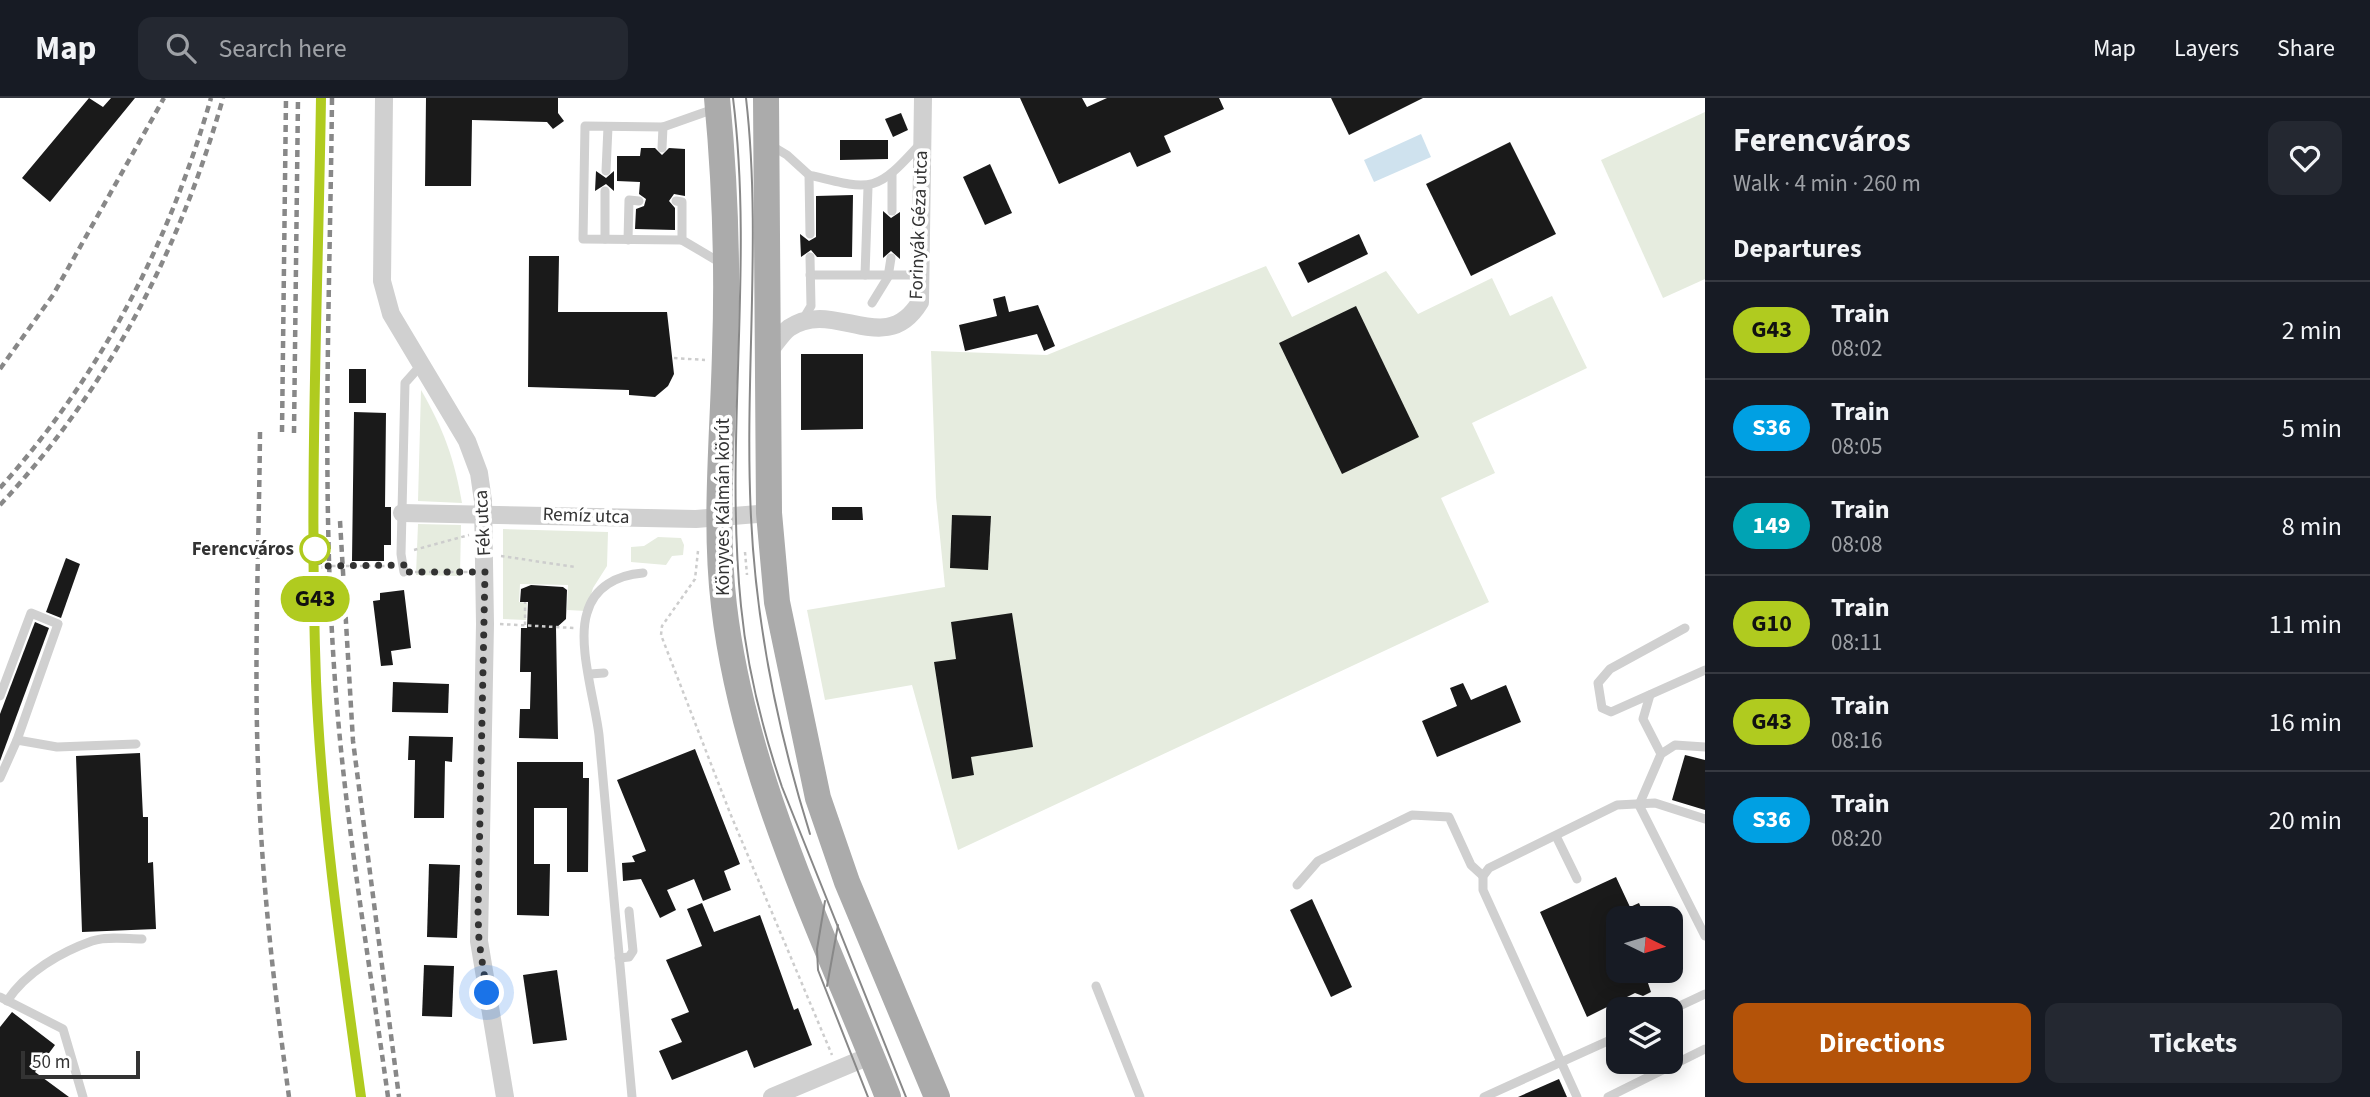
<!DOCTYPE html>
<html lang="en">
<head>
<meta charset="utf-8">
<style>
	:root { --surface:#171b24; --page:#242831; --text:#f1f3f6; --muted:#9ea1a6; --line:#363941; --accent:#b45309 }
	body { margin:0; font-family:"Source Sans 3",sans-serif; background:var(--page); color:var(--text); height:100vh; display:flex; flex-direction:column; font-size:26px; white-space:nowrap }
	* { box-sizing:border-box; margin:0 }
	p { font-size:23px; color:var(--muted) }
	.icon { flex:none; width:38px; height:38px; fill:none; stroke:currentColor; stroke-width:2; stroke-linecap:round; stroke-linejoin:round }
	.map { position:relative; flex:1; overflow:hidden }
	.side { display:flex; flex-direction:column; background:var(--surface); width:665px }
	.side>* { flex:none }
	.badge { padding:0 14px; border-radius:23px; font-size:24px; line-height:46px }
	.needle { width:46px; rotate:95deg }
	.buttons { position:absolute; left:1606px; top:808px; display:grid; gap:14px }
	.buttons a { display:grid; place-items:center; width:77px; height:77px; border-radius:14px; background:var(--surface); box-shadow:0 4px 18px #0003; font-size:35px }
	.scale { position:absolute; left:21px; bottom:18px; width:119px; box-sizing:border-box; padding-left:7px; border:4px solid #333; border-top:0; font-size:19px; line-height:24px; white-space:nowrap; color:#333; -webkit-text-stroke:5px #fff; paint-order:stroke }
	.you { position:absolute; width:35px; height:35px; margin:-18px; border:5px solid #fff; border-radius:50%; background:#1a73e8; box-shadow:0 0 0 10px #1a73e833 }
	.map>.badge { position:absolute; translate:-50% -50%; box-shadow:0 0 0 4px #fff }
	h2 { padding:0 28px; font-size:26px; line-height:63px }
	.round { display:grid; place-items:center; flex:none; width:74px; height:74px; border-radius:14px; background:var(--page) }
	.head { display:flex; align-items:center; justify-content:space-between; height:119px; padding:0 28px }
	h1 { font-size:33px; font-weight:700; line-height:52px }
	.primary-button { display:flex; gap:14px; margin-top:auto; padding:14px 28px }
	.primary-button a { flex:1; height:80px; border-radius:14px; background:var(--accent); color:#fff; font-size:28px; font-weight:700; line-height:80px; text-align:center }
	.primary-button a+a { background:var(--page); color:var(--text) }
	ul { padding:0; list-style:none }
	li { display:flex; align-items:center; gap:21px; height:98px; padding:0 28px; border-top:2px solid var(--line) }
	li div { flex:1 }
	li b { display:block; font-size:26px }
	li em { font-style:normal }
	li .badge { min-width:77px; font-weight:700; text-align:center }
	header { display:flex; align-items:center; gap:42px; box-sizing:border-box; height:98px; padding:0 35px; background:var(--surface); border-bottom:2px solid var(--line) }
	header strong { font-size:33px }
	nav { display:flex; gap:38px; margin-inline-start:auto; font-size:24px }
	.search { width:490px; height:63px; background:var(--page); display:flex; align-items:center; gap:18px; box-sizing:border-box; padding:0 24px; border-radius:14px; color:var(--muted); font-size:26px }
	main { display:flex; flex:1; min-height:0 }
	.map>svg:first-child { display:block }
</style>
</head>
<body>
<header>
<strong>Map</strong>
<div class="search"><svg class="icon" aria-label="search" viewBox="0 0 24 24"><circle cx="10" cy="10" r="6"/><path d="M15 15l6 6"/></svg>Search here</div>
<nav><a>Map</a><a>Layers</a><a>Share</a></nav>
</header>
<main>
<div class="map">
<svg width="1705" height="999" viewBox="0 0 1705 999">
	<rect width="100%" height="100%" fill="#fff"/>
	<g fill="#e6ecdf">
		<path d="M1705,14V181L1663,200L1601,62Z"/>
		<path d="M1266,168L1292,219L1386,173L1418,216L1492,180L1510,218L1552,198L1587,270L1472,325L1495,375L1441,400L1489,504L958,752L912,587L825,602L807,512L945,489L936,399L931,253L1047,257Z"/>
		<path d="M421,292C444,332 454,360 462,405L418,403Z"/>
		<path d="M418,426L461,427L460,478L416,477Z"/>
		<path d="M503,431L608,434L607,468L593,490L586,513L567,512L568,487L520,486L519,504L527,505L526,522L503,521Z"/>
		<path d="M658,439L681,440L684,447L683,457L672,458L666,467L631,464V449L644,448Z"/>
	</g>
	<path fill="#cfe2ee" d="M1421,36L1431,59L1374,84L1364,62Z"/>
	<g fill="#1a1a1a">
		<path d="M89,0L103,9L111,0H135L50,104L22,80Z"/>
		<path d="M426,0H558V15L564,23L553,31L547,24L472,22L471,88H425Z"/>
		<path d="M1020,0H1082L1087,9L1107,0H1219L1224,11L1164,38L1171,54L1137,69L1130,54L1059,86Z"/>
		<path d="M1331,0H1423L1349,37Z"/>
		<path d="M901,15L908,32L893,39L885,21Z"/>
		<path d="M840,42H888V61L840,62Z"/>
		<path d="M1510,44L1556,136L1471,178L1426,86Z"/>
		<path d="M641,50H655L662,57L669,50L685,51V98L674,96L669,103L675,110V132L635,131L636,111L644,108L646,101L639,96L640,84L617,83V58H640Z"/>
		<path d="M990,66L1012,115L985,127L963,79Z"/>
		<path d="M596,73L606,80L614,73V93L606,86L595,93Z"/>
		<path d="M853,97L852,159H817L811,152L801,159L800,136L809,143L816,139V98Z"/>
		<path d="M883,113L891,120L900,114V161L891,153L883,160Z"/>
		<path d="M1359,136L1368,156L1308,185L1298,165Z"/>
		<path d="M529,158H559L558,214H667L674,276L668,288L655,299L629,297V292L528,289Z"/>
		<path d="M1005,198L1009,214L1038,207L1055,248L1044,253L1037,236L965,253L959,227L997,218L993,201Z"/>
		<path d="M1356,208L1419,339L1342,376L1279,245Z"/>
		<path d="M801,256H863V331L801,332Z"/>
		<rect x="349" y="271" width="17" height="34"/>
		<path d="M354,314L386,315L385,409H391V447H384V463H352Z"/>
		<path d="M832,409H862L863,422H832Z"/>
		<path d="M952,417L991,418L988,472L950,470Z"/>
		<path d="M66,460L80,466L61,520L46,514Z"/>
		<path d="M531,487L563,489L567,492L566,521L556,530L558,641L519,640L520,611H530L531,574H520L521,530H527L528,504H520L521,491Z"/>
		<path d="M404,492L411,550L391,553L393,567L381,568L373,503L380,502V495Z"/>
		<path d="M1012,515L1033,649L971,659L974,677L952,681L934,564L956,561L951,524Z"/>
		<path d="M35,524L49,530L0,663V616Z"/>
		<path d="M393,584L449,586L448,615L392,614Z"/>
		<path d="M1463,585L1471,602L1506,587L1521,624L1437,659L1422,623L1457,608L1450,590Z"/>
		<path d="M409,638L453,639L452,664L445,663L444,720H414L415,662H408Z"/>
		<path d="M695,651L740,766L724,773L731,792L703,803L694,781L667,792L676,812L660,820L641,781L623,783L622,765L635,764L632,758L646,753L617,682Z"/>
		<path d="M140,655L143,719H148V765L153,764L156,831L82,834L76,658Z"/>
		<path d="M1685,657L1705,662V712L1672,702Z"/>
		<path d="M517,664H583V680H589L588,774H567V710H534V766H550L549,818L517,817Z"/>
		<path d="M429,766L460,767L457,840L427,839Z"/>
		<path d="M1616,779L1630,809L1639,805L1646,821H1619V873H1644L1651,894L1643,898L1635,895L1587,919L1540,814Z"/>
		<path d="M1312,801L1352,889L1331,899L1290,812Z"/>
		<path d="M702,805L714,834L760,817L794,912L798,910L812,947L754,970L747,952L672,982L659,953L682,944L671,921L689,914L666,862L702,848L687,811Z"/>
		<path d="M424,867L454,868L452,919L422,918Z"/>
		<path d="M557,872L567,942L533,946L523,877Z"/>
		<path d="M12,914L55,947L35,974L69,999H0V929Z"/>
		<path d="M1559,981L1567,999H1518Z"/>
	</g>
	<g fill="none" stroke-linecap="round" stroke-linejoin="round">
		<g stroke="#cdcdcd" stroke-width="2.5" stroke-dasharray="3.5 3.5" stroke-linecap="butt">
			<path d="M674,260L705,262"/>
			<path d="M414,452L469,437"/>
			<path d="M698,453L695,481L662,528L661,537L730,715L832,957"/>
			<path d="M745,454L747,477"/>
			<path d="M501,458L575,469"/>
			<path d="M321,471V468H391"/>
			<path d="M415,474H468"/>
			<path d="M500,526L574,530"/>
			<path d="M525,527V504"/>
		</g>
		<g stroke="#d0d0d0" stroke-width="9">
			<path d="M663,29L585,28L583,141L682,142"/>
			<path d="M772,48L787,57L809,77L810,136"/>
			<path d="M662,50L663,29L714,11"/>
			<path d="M606,73L608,29"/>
			<path d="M809,77C873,93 876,95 921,45"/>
			<path d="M676,103L682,104V142L721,165"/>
			<path d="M892,113V76"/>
			<path d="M605,141V93"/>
			<path d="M628,142L629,102L639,103"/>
			<path d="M810,177H920"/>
			<path d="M865,177L868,89"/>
			<path d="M872,205L888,179L891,160"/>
			<path d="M802,223L811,208L810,159"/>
			<path d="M404,474L401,456L405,285L422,266"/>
			<path d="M1685,530L1610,571L1598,585L1602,610L1611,614L1705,572"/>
			<path d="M590,576L604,575"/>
			<path d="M1650,597L1643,621L1661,656"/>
			<path d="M0,598L31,515L58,526L17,642"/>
			<path d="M1705,649L1675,647L1661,656L1639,707L1705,838"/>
			<path d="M0,680L17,642L57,649L136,646"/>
			<path d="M1556,738L1577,781"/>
			<path d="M1297,787L1318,763L1412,717L1449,719L1471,767L1483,778"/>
			<path d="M619,860L629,859L633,853L629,813"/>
			<path d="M1096,888L1140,999"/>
			<path d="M0,899L63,931L83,999"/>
			<path d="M7,903C26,874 61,854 92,843C106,838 127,841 142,841"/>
			<path d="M1671,912L1705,896"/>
			<path d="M632,999C620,878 611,758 599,637C595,603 577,547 587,515C594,489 617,477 643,475"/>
			<path d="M1484,999L1619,938"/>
			<path d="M1577,999L1483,792V778L1489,770L1617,707L1655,705L1705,721"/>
			<path d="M1608,999L1705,951"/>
		</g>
		<g stroke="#d0d0d0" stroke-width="18">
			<path d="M384,0L382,183L391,216L467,343L479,375L483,403L485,526L479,843L505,999"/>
			<path d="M768,255C775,247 781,236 789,230C834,199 885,262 920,204L923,0"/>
			<path d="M402,415L696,421L769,415"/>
			<path d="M772,999L872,957"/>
		</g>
		<g stroke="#ababab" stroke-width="26">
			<path d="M717,0C725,84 728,169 725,254C723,338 714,424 724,508C744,680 825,839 888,999"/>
			<path d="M766,0L769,415L777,504L818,700L847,784L937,999"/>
		</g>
		<g stroke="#888" stroke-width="2">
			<path d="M733,0C754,169 724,340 741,508C747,570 762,630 782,689L906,999"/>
			<path d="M746,0C762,139 744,279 751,419C756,525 778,634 810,736"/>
			<path d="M825,803L817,851L818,872L868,999"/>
			<path d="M827,888L838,827"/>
		</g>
		<g stroke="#888" stroke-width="4.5" stroke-dasharray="7 5" stroke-linecap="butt">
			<path d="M321,0L315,468L316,587L331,775L361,999"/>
			<path d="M332,0C330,194 321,389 335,583C345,722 369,861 388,999"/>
			<path d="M0,271L53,197L164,0"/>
			<path d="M260,334C259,445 254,556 258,667C261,779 274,889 289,999"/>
			<path d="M282,334L286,0"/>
			<path d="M294,335L298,0"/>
			<path d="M0,390C101,277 169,146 211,0"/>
			<path d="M0,407C108,291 180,152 223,0"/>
			<path d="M340,423L353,643L399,999"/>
		</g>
	</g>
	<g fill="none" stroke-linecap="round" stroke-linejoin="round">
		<defs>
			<path id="line" d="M321,0C318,194 309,389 316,583C322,723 342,861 361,999"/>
		</defs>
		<use href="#line" stroke="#fff" stroke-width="16"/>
		<use href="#line" stroke="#b0cb1f" stroke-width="10"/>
		<path stroke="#333" stroke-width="7" stroke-dasharray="0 12.6" d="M315,451L321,468L404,467V474H485L478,816L479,843L487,895"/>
	</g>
	<circle fill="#fff" stroke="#b0cb1f" stroke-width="3.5" cx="315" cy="451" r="14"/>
	<g text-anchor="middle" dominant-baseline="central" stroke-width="7" stroke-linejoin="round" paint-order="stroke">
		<g font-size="19" fill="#333" stroke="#fff">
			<text transform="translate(919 127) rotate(-88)">Forinyák Géza utca</text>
			<text transform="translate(723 409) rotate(-90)">Könyves Kálmán körút</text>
			<text transform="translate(586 418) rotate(2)">Remíz utca</text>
			<text transform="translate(483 425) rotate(-93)">Fék utca</text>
		</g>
		<g font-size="19" font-weight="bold" fill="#333" stroke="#fff" text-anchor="end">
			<text x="294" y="451">Ferencváros</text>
		</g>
	</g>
</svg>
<div class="buttons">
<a><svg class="needle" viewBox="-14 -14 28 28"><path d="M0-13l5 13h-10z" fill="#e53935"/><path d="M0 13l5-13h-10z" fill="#9ea1a6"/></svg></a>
<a><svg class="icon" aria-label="layers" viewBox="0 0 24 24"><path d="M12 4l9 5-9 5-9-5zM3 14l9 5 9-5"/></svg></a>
</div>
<div class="scale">50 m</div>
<div class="you" style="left:487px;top:895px"></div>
<b class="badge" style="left:315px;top:501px;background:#b0cb1f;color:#111">G43</b>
</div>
<section class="side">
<div class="head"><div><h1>Ferencváros</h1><p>Walk · 4 min · 260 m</p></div><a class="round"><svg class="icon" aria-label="heart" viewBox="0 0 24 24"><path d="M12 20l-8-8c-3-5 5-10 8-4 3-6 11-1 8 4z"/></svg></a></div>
<h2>Departures</h2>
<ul>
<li><span class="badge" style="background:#b0cb1f;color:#111">G43</span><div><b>Train</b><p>08:02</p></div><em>2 min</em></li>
<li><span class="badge" style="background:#00a0e3;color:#fff">S36</span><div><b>Train</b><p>08:05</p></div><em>5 min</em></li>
<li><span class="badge" style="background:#00a3b4;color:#fff">149</span><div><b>Train</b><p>08:08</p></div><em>8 min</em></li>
<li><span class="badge" style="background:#b0cb1f;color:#111">G10</span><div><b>Train</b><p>08:11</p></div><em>11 min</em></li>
<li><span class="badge" style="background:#b0cb1f;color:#111">G43</span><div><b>Train</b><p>08:16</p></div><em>16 min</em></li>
<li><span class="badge" style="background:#00a0e3;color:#fff">S36</span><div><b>Train</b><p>08:20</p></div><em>20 min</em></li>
</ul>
<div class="primary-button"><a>Directions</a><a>Tickets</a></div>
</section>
</main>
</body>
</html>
